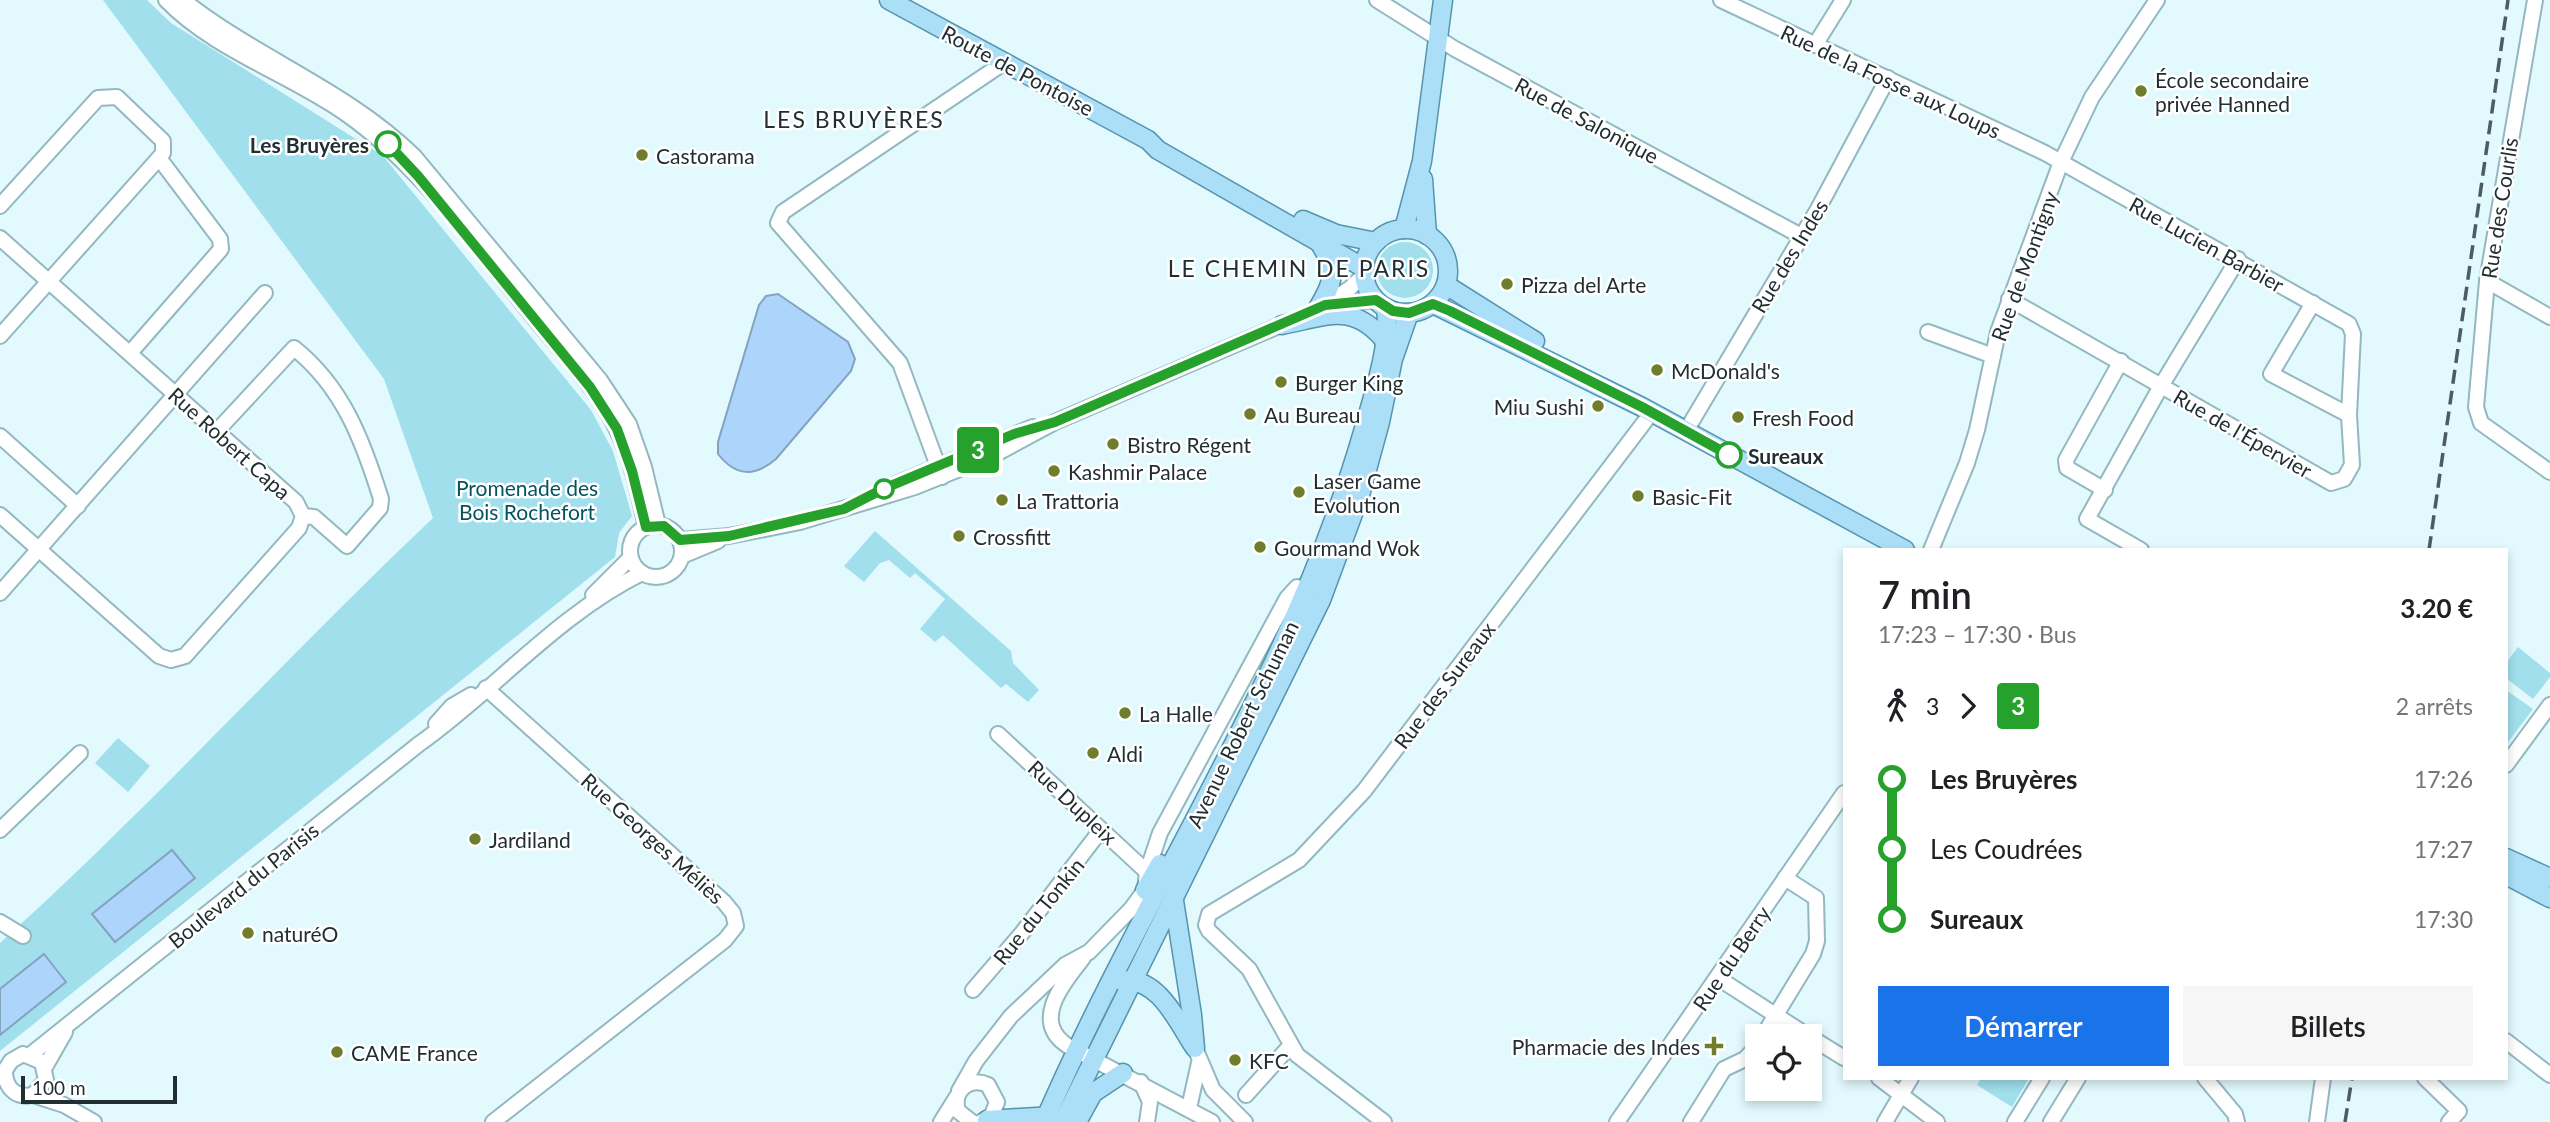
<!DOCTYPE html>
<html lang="fr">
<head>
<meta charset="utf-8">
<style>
	:root { --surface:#fff; --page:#f6f6f6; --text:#202124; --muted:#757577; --accent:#1a73e8 }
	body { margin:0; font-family:Lato,sans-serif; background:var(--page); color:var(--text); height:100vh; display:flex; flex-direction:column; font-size:26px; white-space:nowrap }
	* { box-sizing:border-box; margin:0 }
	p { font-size:23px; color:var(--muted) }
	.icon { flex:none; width:38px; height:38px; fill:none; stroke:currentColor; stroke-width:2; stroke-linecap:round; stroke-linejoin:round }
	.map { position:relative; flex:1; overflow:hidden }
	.drawer { position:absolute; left:1843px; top:548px; width:665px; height:532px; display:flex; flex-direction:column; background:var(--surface); border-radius:0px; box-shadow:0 4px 10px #0003 }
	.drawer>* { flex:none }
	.badge { padding:0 14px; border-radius:5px; font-size:24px; line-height:46px }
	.tools { position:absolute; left:1745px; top:1024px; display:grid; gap:14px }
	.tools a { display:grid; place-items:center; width:77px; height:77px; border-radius:0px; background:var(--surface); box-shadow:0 4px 10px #0003; font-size:35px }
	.scale { position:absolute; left:21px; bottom:18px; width:156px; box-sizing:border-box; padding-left:7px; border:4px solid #212f32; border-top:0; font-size:19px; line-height:24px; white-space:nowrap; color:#212f32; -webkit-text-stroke:5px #fff; paint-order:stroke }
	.map>.badge { position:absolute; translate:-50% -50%; box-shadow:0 0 0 4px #fff }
	.legs { display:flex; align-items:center; gap:10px; height:77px; padding:0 35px; font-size:23px }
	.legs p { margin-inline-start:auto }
	.overview { display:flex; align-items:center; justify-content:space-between; height:119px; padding:0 35px }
	h1 { font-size:38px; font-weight:600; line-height:52px }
	.cta { display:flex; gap:14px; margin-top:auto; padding:14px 35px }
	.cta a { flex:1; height:80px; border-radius:0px; background:var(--accent); color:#fff; font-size:28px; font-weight:600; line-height:80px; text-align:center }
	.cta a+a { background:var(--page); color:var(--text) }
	ul { padding:0 35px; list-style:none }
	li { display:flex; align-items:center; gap:24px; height:70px; font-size:26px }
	li i { display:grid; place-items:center; width:10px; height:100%; margin:0 9px; background:currentColor }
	li i::after { content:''; width:18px; height:18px; margin:-9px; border:5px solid; border-radius:50%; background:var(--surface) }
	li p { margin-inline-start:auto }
	li:first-child i { background:linear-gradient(#0000 50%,currentColor 0) }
	li:last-child i { background:linear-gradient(currentColor 50%,#0000 0) }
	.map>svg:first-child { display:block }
</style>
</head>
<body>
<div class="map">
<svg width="2550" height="1122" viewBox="0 0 2550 1122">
	<rect width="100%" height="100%" fill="#e2f9fd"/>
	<g fill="#a1dfec">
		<path d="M103,0H147L171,23L383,156L591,410L613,451L632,516L619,533L615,557L0,1051V943C150,808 286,657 433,518L384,379Z"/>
		<circle cx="1405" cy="270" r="28"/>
		<path d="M875,531L1011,651L1013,663L1039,690L1028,702L1006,684L1001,688L943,635L935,642L920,629L945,599L915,573L910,578L889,560L880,563L864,582L844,566Z"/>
		<path d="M2518,647L2550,673V677L2533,699L2506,678V663Z"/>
		<path d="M2506,690L2533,709L2506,745Z"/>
		<path d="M118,738L150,766L128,792L95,763Z"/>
		<path d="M1981,1078H2029L2012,1107L1977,1085Z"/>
	</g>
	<g fill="#add5fc" stroke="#83a3bf" stroke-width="2">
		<path d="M778,294L848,342L855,359L851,371L776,459C755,477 736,477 718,454V442L759,305L766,296Z"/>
		<path d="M172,850L195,878L115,942L92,914Z"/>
		<path d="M44,954L66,982L0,1035V989Z"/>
	</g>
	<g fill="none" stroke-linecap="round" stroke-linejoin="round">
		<defs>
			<g id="minor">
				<path d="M166,0C213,49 289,74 345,113C421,166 474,244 532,315C561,351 597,388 617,430C632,460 639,495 646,527"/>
				<path d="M183,0C256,58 345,89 414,156L600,380L629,424L644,467L658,525"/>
				<path d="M1377,0L1455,49L1801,236"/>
				<path d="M1721,0L2045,153L2349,324L2353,334L2349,415L2352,465L2344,479L2331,483L2009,299"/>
				<path d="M2535,0L2487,281L2476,407L2481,423L2550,472"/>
				<path d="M1815,45L1843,0"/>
				<path d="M0,206L98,98L117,97L163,141V153L159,158L0,336"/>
				<path d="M0,238L296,502L303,516L299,528L185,656L171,660L159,656L0,515"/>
				<path d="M2487,281L2550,317"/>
				<path d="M2313,303L2271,374L2349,415"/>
				<path d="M1326,305L1376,300"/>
				<path d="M1318,308L1349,289L1364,275"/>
				<path d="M1928,332L1993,356"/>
				<path d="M130,353L221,249L220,239L159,158"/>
				<path d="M217,431L294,348C343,387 363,441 381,499L380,508L347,546L314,517L303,516"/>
				<path d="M1686,431L1818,209L1888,78"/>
				<path d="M0,436L78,506"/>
				<path d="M942,477L900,363L778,223L783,212L1005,62"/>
				<path d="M896,484L1033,427"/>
				<path d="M2105,490L2067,468L2066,460L2121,361"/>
				<circle cx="656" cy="551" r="26"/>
				<path d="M680,540L729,536L800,522L915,487L992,456L1055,422L1290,321"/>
				<path d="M1931,550L1967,463L1977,430L1998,332L2061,162L2092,97L2157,0"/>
				<path d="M2141,550L2087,519L2161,386L2238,259"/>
				<path d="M682,556L718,541"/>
				<path d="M0,593L265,293"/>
				<path d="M593,595L630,558"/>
				<path d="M486,688L724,902L733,913L736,926L725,940L493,1122"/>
				<path d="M436,724L452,706L471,695"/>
				<path d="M998,734L1147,872"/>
				<path d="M2506,765L2550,705"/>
				<path d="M0,830L80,753"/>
				<path d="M0,922L23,936"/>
				<path d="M1083,958C1064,982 1030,1021 1068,1046L1212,1122"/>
				<path d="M1718,978L1808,1036"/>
				<path d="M973,990L1022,933L1101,830"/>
				<path d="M1763,1036L1813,954L1817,941L1816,898L1785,878"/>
				<path d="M1810,1037L1844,1058"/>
				<path d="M2506,1041L2550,1075"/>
				<path d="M1195,1048L1213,1090L1245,1122"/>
				<path d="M30,1055L419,744C495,690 557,615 642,573"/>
				<path d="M45,1067L65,1032"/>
				<path d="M0,1078L11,1061L23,1054L42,1062L46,1080L33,1095C17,1098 7,1090 5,1074"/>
				<path d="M1879,1078L1937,1122"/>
				<path d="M2205,1078L2235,1114L2237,1122"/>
				<path d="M2425,1078L2459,1111L2449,1122"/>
				<path d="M1141,1082L1150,1102L1147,1122"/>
				<path d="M959,1091L976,1061L1011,1016L1065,965L1089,952L1131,909L1145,890L1147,872L1160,833L1287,598L1297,587"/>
				<path d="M33,1095L64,1105L94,1122"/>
				<path d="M1246,1095L1290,1046"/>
				<path d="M1189,1108L1199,1063"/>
				<path d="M941,1122L956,1098"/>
				<path d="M972,1122L958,1111C952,1091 969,1076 988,1085L997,1102L992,1115L981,1122"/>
				<path d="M1384,1122L1297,1055L1249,969L1209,931L1206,925L1209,914L1299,860L1364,791L1652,412"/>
				<path d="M1617,1122L1844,793"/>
				<path d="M1691,1122L1724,1069L1745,1059L1757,1046"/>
				<path d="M1885,1122L1911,1078"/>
				<path d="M2015,1122L2042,1078"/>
				<path d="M2051,1122L2078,1078"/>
				<path d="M2317,1122L2323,1078"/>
			</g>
			<g id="major">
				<path d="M889,0L1148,140L1158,150L1364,268"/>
				<path d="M1423,179L1427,235"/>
				<path d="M1303,220L1336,234L1376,242"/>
				<path d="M1404,229L1422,161L1443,0"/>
				<circle cx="1406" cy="271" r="42"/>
				<path d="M1446,285L1535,341"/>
				<path d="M1433,304L1642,407L1905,550"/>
				<path d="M1318,308C1335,280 1337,270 1319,242"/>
				<path d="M1282,325C1327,316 1353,301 1386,342"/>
				<path d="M2506,858L2550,878"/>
				<path d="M2506,875L2550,898"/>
				<path d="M1145,890L1160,864"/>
				<path d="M1174,901L1192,1015L1195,1048"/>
				<path d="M1122,981C1157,976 1177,1020 1193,1045"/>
				<path d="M987,1120L1053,1116"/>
				<path d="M1044,1122C1145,889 1292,677 1363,432C1373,396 1391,344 1386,308"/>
				<path d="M1063,1122L1321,600L1360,495L1380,422L1393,359L1409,313"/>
				<path d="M1077,1122L1093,1093L1123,1073"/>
			</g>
		</defs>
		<use href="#minor" stroke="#93b8c0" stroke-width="18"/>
		<use href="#major" stroke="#5693ae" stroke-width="21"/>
		<use href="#minor" stroke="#fff" stroke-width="14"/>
		<use href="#major" stroke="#abdff7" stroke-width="18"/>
		<g stroke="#4c5c60" stroke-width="3.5" stroke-dasharray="14 7" stroke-linecap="butt">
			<path d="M2429,550L2508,0"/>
			<path d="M2345,1122L2352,1078"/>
		</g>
	</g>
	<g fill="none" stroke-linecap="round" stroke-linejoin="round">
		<defs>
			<path id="line-1" d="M388,144L418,176L590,387L617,429L632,471L646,527L664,526L680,540L729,536L844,509L883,489L1014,434L1055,422L1325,305L1376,300L1393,311L1409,313L1433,304L1450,311L1642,407L1729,455"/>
		</defs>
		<use href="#line-1" stroke="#fff" stroke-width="16"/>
		<use href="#line-1" stroke="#26a22c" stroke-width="10"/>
	</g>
	<g fill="#6e7e2d" stroke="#fff" stroke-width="2.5">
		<circle cx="2141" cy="91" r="7"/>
		<circle cx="642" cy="155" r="7"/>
		<circle cx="1507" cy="284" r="7"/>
		<circle cx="1657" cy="370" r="7"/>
		<circle cx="1281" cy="382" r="7"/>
		<circle cx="1598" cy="406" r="7"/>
		<circle cx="1250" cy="414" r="7"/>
		<circle cx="1738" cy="417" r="7"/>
		<circle cx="1113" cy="444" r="7"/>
		<circle cx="1054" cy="471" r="7"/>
		<circle cx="1299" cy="492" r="7"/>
		<circle cx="1638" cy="496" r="7"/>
		<circle cx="1002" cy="500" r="7"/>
		<circle cx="959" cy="536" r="7"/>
		<circle cx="1260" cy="547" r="7"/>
		<circle cx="1125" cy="713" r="7"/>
		<circle cx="1093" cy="753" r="7"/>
		<circle cx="475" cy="839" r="7"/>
		<circle cx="248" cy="933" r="7"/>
		<path d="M1710.5 1035.5h7v7h7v7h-7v7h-7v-7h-7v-7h7z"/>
		<circle cx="337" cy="1052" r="7"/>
		<circle cx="1235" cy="1060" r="7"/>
	</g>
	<g fill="#fff" stroke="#26a22c" stroke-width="3.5">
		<circle cx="388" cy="144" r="12"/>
		<circle cx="1729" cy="455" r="12"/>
		<circle cx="884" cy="489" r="9"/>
	</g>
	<g text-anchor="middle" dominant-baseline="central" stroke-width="5" stroke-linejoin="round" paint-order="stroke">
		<g font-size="21" fill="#212f32" stroke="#fff">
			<text transform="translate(1018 70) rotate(28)">Route de Pontoise</text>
			<text transform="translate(1891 81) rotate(25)">Rue de la Fosse aux Loups</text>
			<text transform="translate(1587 120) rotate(28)">Rue de Salonique</text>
			<text transform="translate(2499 208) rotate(-81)">Rue des Courlis</text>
			<text transform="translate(2207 244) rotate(29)">Rue Lucien Barbier</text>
			<text transform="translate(1789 256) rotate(-59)">Rue des Indes</text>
			<text transform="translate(2024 266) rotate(-70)">Rue de Montigny</text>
			<text transform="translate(2243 433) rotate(30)">Rue de l'Épervier</text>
			<text transform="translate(230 443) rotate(42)">Rue Robert Capa</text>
			<text transform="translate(1444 685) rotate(-53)">Rue des Sureaux</text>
			<text transform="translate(1242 724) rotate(-64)">Avenue Robert Schuman</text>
			<text transform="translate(1073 802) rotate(43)">Rue Dupleix</text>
			<text transform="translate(653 838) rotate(42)">Rue Georges Méliès</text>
			<text transform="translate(243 885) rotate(-39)">Boulevard du Parisis</text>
			<text transform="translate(1038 911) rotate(-51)">Rue du Tonkin</text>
			<text transform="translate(1731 958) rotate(-56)">Rue du Berry</text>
		</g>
		<g font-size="21" fill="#212f32" stroke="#fff" text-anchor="start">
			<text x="2155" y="79">École secondaire<tspan x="2155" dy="24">privée Hanned</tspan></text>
			<text x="656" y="155">Castorama</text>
			<text x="1521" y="284">Pizza del Arte</text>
			<text x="1671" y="370">McDonald's</text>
			<text x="1295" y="382">Burger King</text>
			<text x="1584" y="406" text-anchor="end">Miu Sushi</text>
			<text x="1264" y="414">Au Bureau</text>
			<text x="1752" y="417">Fresh Food</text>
			<text x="1127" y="444">Bistro Régent</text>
			<text x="1068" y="471">Kashmir Palace</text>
			<text x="1313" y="480">Laser Game<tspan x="1313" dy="24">Evolution</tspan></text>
			<text x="1652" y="496">Basic-Fit</text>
			<text x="1016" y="500">La Trattoria</text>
			<text x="973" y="536">Crossfitt</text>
			<text x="1274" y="547">Gourmand Wok</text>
			<text x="1139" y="713">La Halle</text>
			<text x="1107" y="753">Aldi</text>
			<text x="489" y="839">Jardiland</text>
			<text x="262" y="933">naturéO</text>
			<text x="1700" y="1046" text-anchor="end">Pharmacie des Indes</text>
			<text x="351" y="1052">CAME France</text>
			<text x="1249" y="1060">KFC</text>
		</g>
		<g font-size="21" font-weight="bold" fill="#212f32" stroke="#fff" text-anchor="end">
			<text x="369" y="144">Les Bruyères</text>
			<text x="1748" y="455" text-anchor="start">Sureaux</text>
		</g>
		<g font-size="21" fill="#045460" stroke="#fff">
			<text x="527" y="487">Promenade des<tspan x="527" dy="24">Bois Rochefort</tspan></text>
		</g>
		<g font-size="23" letter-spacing="2" fill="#212f32" stroke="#fff">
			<text x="854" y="119">LES BRUYÈRES</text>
			<text x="1299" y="268">LE CHEMIN DE PARIS</text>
		</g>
	</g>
</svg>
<div class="tools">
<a><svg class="icon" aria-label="locate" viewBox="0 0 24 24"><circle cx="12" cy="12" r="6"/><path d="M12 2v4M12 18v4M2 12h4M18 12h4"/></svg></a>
</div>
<div class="scale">100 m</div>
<b class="badge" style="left:978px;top:450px;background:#26a22c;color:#fff">3</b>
<section class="drawer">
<div class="overview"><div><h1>7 min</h1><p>17:23 – 17:30 · Bus</p></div><b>3.20 €</b></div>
<div class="legs"><svg class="icon" aria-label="walk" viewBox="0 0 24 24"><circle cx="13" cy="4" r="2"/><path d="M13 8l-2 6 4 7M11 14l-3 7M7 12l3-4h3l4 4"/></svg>3<svg class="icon" aria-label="forward" viewBox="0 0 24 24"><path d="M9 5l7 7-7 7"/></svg><b class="badge" style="background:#26a22c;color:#fff">3</b><p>2 arrêts</p></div>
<ul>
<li><i style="color:#26a22c"></i><b>Les Bruyères</b><p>17:26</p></li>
<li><i style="color:#26a22c"></i><span>Les Coudrées</span><p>17:27</p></li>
<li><i style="color:#26a22c"></i><b>Sureaux</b><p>17:30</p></li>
</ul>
<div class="cta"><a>Démarrer</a><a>Billets</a></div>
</section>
</div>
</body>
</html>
